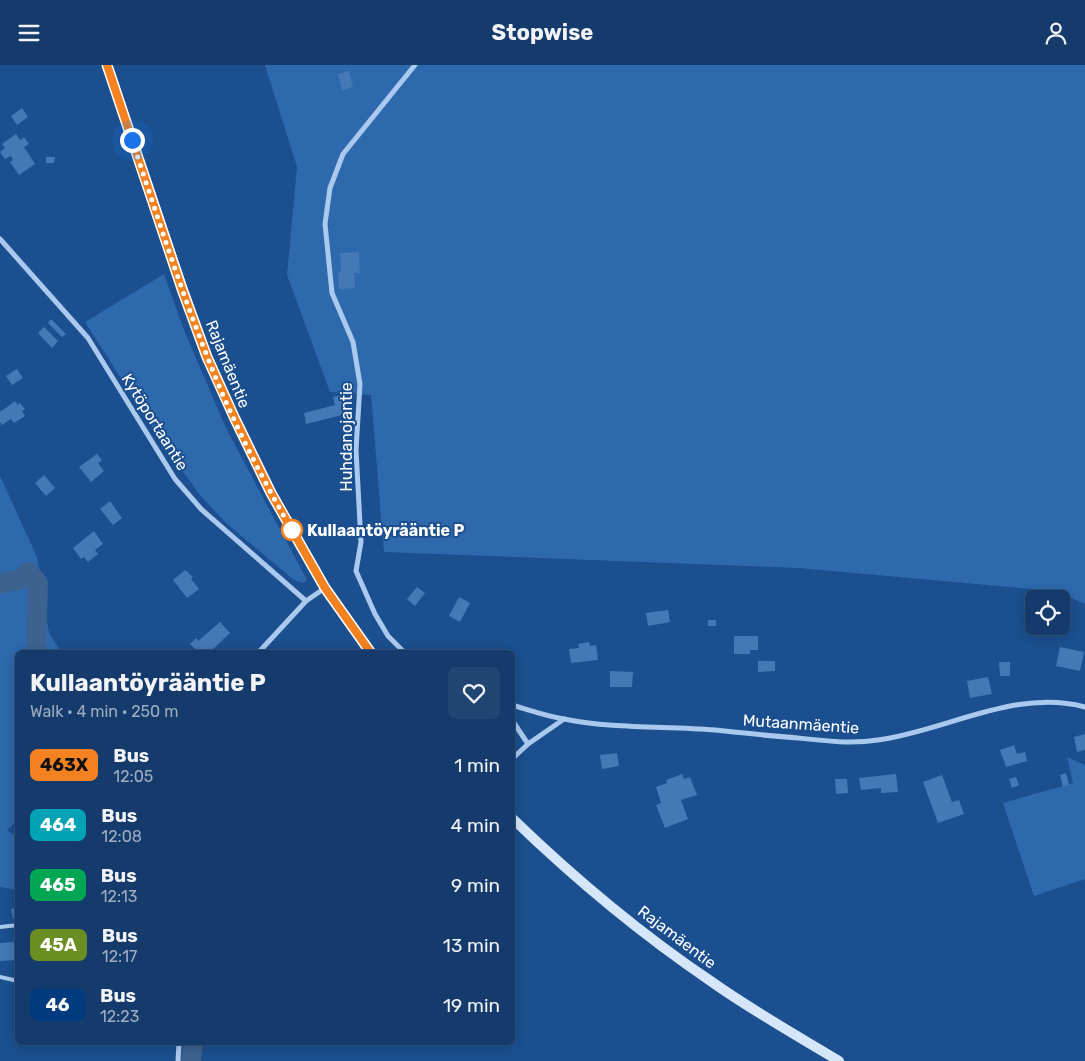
<!DOCTYPE html>
<html lang="en">
<head>
<meta charset="utf-8">
<style>
	:root { --surface:#143b6b; --page:#214673; --text:#f1f3f6; --muted:#9dadc1; --line:#33557e }
	body { margin:0; font-family:Rubik,sans-serif; background:var(--page); color:var(--text); height:100vh; display:flex; flex-direction:column; font-size:19px; white-space:nowrap }
	* { box-sizing:border-box; margin:0 }
	p { font-size:16px; color:var(--muted) }
	.icon { flex:none; width:28px; height:28px; fill:none; stroke:currentColor; stroke-width:2; stroke-linecap:round; stroke-linejoin:round }
	.map { position:relative; flex:1; overflow:hidden }
	.drawer { position:absolute; left:15px; top:585px; width:500px; height:395px; display:flex; flex-direction:column; background:var(--surface); border-radius:8px; box-shadow:0 2px 12px #0003,0 0 0 1px var(--line) }
	.drawer>* { flex:none }
	.badge { padding:0 10px; border-radius:8px; font-size:18px; line-height:32px }
	.tools { position:absolute; left:1025px; top:525px; display:grid; gap:10px }
	.tools a { display:grid; place-items:center; width:45px; height:45px; border-radius:8px; background:var(--surface); box-shadow:0 2px 12px #0003,0 0 0 1px var(--line); font-size:25px }
	.you { position:absolute; width:25px; height:25px; margin:-12px; border:4px solid #fff; border-radius:50%; background:#1a73e8; box-shadow:0 0 0 8px #1a73e833 }
	.map>.badge { position:absolute; translate:-50% -50%; box-shadow:0 0 0 2px #fff }
	.round { display:grid; place-items:center; flex:none; width:52px; height:52px; border-radius:8px; background:var(--page) }
	.overview { display:flex; align-items:center; justify-content:space-between; height:85px; padding:0 15px }
	h1 { font-size:24px; font-weight:700; line-height:38px }
	ul { padding:0; list-style:none }
	li { display:flex; align-items:center; gap:15px; height:60px; padding:0 15px }
	li div { flex:1 }
	li b { display:block; font-size:19px }
	li em { font-style:normal }
	li .badge { min-width:55px; font-weight:700; text-align:center }
	header { display:flex; justify-content:space-between; align-items:center; height:65px; padding:0 15px; background:var(--surface); font-size:22px; font-weight:700 }
	.map>svg:first-child { display:block }
</style>
</head>
<body>
<header><svg class="icon" aria-label="menu" viewBox="0 0 24 24"><path d="M4 6h16M4 12h16M4 18h16"/></svg>Stopwise<svg class="icon" aria-label="person" viewBox="0 0 24 24"><circle cx="12" cy="8" r="4"/><path d="M4 21q1-7 8-7t8 7"/></svg></header>
<div class="map">
<svg width="1085" height="996" viewBox="0 0 1085 996">
	<rect width="100%" height="100%" fill="#1b4f8f"/>
	<g fill="#2e69ad">
		<path d="M265,0H1085V539L1055,526L798,503L384,487L371,330L330,327L287,210L297,102Z"/>
		<path d="M164,209L184,265L226,363L307,515L303,518L294,515L226,458L200,430L165,382L85,257Z"/>
		<path d="M0,411L37,492L49,568L61,587L18,588L17,756L7,765L17,772V825L0,822Z"/>
		<path d="M1067,692L1085,700V814L1034,831L1003,738L1073,718Z"/>
	</g>
	<g fill="none" stroke-linecap="round" stroke-linejoin="round">
		<g stroke="#3c6290" stroke-width="20">
			<path d="M0,518L19,515L29,507L38,518L36,588"/>
			<path d="M191,996L193,978"/>
		</g>
	</g>
	<g fill="#4478b7">
		<path d="M349,6L353,22L342,25L338,9Z"/>
		<path d="M22,43L28,52L17,60L11,51Z"/>
		<path d="M16,69L20,75L24,72L29,79L24,82L35,99L19,110L10,97L13,95L11,91L5,94L0,87L5,83L2,79Z"/>
		<path d="M46,92H55L54,98H46Z"/>
		<path d="M359,187L360,208H354L355,223L339,224L338,208L341,207L340,188Z"/>
		<path d="M51,254L66,269L62,272L48,258Z"/>
		<path d="M44,262L58,276L52,283L38,268Z"/>
		<path d="M17,304L23,313L12,320L6,311Z"/>
		<path d="M346,329L350,348L306,359L304,348L335,340L333,332Z"/>
		<path d="M15,336L18,340L20,338L25,344L22,346L25,351L14,358L11,354L2,360L0,357V347Z"/>
		<path d="M97,389L102,395L98,398L104,406L91,417L79,402Z"/>
		<path d="M44,410L55,423L46,431L35,418Z"/>
		<path d="M110,436L122,453L113,460L100,444Z"/>
		<path d="M94,466L103,479L95,485L98,489L88,497L84,492L81,494L73,483Z"/>
		<path d="M185,505L193,512L191,514L199,524L187,533L173,515Z"/>
		<path d="M417,522L425,528L415,541L407,534Z"/>
		<path d="M459,532L470,538L460,557L449,551Z"/>
		<path d="M668,545L670,557L648,561L646,548Z"/>
		<rect x="708" y="555" width="8" height="6"/>
		<path d="M220,557L230,568L209,588H203L200,584L197,586L190,579L196,573L198,576Z"/>
		<path d="M734,571H758V585H750V589H734Z"/>
		<path d="M589,577L590,581L596,580L598,595L571,598L569,584L579,583L578,579Z"/>
		<path d="M1060,582L1084,587L1080,606L1056,601Z"/>
		<path d="M758,596H775V606L758,607Z"/>
		<path d="M999,597H1010V611H1000Z"/>
		<path d="M610,606L633,607L632,622H610Z"/>
		<path d="M988,612L992,629L970,633L967,616Z"/>
		<path d="M1085,669V685L1077,687L1074,672Z"/>
		<path d="M1014,680L1017,689L1025,687L1027,696L1006,702L1000,685Z"/>
		<path d="M617,688L619,701L602,704L600,690Z"/>
		<path d="M1066,708L1069,720L1063,722L1060,710Z"/>
		<path d="M682,709L684,714L690,712L697,730L681,735L688,754L665,763L656,740L661,738L656,722L667,718L666,715Z"/>
		<path d="M896,709L898,727L881,728V723L861,725L859,713Z"/>
		<path d="M942,710L952,737L959,735L964,749L938,758L923,717Z"/>
		<path d="M1016,712L1019,720L1012,723L1009,714Z"/>
		<path d="M835,714H847L848,728L836,729Z"/>
		<path d="M18,843V853L13,854L11,844Z"/>
		<path d="M14,877L15,895L0,896V878Z"/>
	</g>
	<g fill="none" stroke-linecap="round" stroke-linejoin="round">
		<g stroke="#a9c9ee" stroke-width="4">
			<path d="M0,862L18,860"/>
			<path d="M0,912L18,916"/>
		</g>
		<g stroke="#a9c9ee" stroke-width="5">
			<path d="M0,174L88,273L175,414L201,444L306,536"/>
			<path d="M258,588L306,536L325,523"/>
			<path d="M405,588L388,571L375,549L356,506L361,477L356,385L360,319L353,277L332,228L325,159L330,123L343,89L415,0"/>
			<path d="M512,640C529,645 546,651 564,654C613,664 665,661 715,665C743,668 770,671 798,673C825,676 851,679 878,675C946,666 1015,623 1085,642"/>
			<path d="M512,655L528,679"/>
			<path d="M512,694L528,679L564,654"/>
			<path d="M178,996L179,978"/>
		</g>
		<g stroke="#d6e6fa" stroke-width="10">
			<path d="M107,0L183,225L207,292L235,354L271,428L325,523L371,588"/>
			<path d="M512,753C574,813 641,869 712,917C753,946 796,970 839,996"/>
		</g>
	</g>
	<g fill="none" stroke-linecap="round" stroke-linejoin="round">
		<defs>
			<path id="line" d="M107,0L182,224L207,292L235,354L271,428L325,523L371,588"/>
		</defs>
		<use href="#line" stroke="#fff" stroke-width="11"/>
		<use href="#line" stroke="#f58220" stroke-width="8"/>
		<path stroke="#fff" stroke-width="5" stroke-dasharray="0 9" d="M132,75C156,147 179,220 207,291C230,351 260,410 292,465"/>
	</g>
	<circle fill="#fff" stroke="#f58220" stroke-width="2.5" cx="292" cy="465" r="10"/>
	<g text-anchor="middle" dominant-baseline="central" stroke-width="4" stroke-linejoin="round" paint-order="stroke">
		<g font-size="16" fill="#fff" stroke="#1b4f8f">
			<text transform="translate(228 299) rotate(68)">Rajamäentie</text>
			<text transform="translate(155 357) rotate(58)">Kytöportaantie</text>
			<text transform="translate(346 372) rotate(-90)">Huhdanojantie</text>
			<text transform="translate(801 659) rotate(4)">Mutaanmäentie</text>
			<text transform="translate(677 872) rotate(37)">Rajamäentie</text>
		</g>
		<g font-size="16" font-weight="bold" fill="#fff" stroke="#1b4f8f" text-anchor="start">
			<text x="307" y="465">Kullaantöyrääntie P</text>
		</g>
	</g>
</svg>
<div class="tools">
<a><svg class="icon" aria-label="locate" viewBox="0 0 24 24"><circle cx="12" cy="12" r="6"/><path d="M12 2v4M12 18v4M2 12h4M18 12h4"/></svg></a>
</div>
<div class="you" style="left:132px;top:75px"></div>
<section class="drawer">
<div class="overview"><div><h1>Kullaantöyrääntie P</h1><p>Walk · 4 min · 250 m</p></div><a class="round"><svg class="icon" aria-label="heart" viewBox="0 0 24 24"><path d="M12 20l-8-8c-3-5 5-10 8-4 3-6 11-1 8 4z"/></svg></a></div>
<ul>
<li><span class="badge" style="background:#f58220;color:#111">463X</span><div><b>Bus</b><p>12:05</p></div><em>1 min</em></li>
<li><span class="badge" style="background:#00a3b4;color:#fff">464</span><div><b>Bus</b><p>12:08</p></div><em>4 min</em></li>
<li><span class="badge" style="background:#00a651;color:#fff">465</span><div><b>Bus</b><p>12:13</p></div><em>9 min</em></li>
<li><span class="badge" style="background:#6b8e23;color:#fff">45A</span><div><b>Bus</b><p>12:17</p></div><em>13 min</em></li>
<li><span class="badge" style="background:#003b80;color:#fff">46</span><div><b>Bus</b><p>12:23</p></div><em>19 min</em></li>
</ul>
</section>
</div>
</body>
</html>
